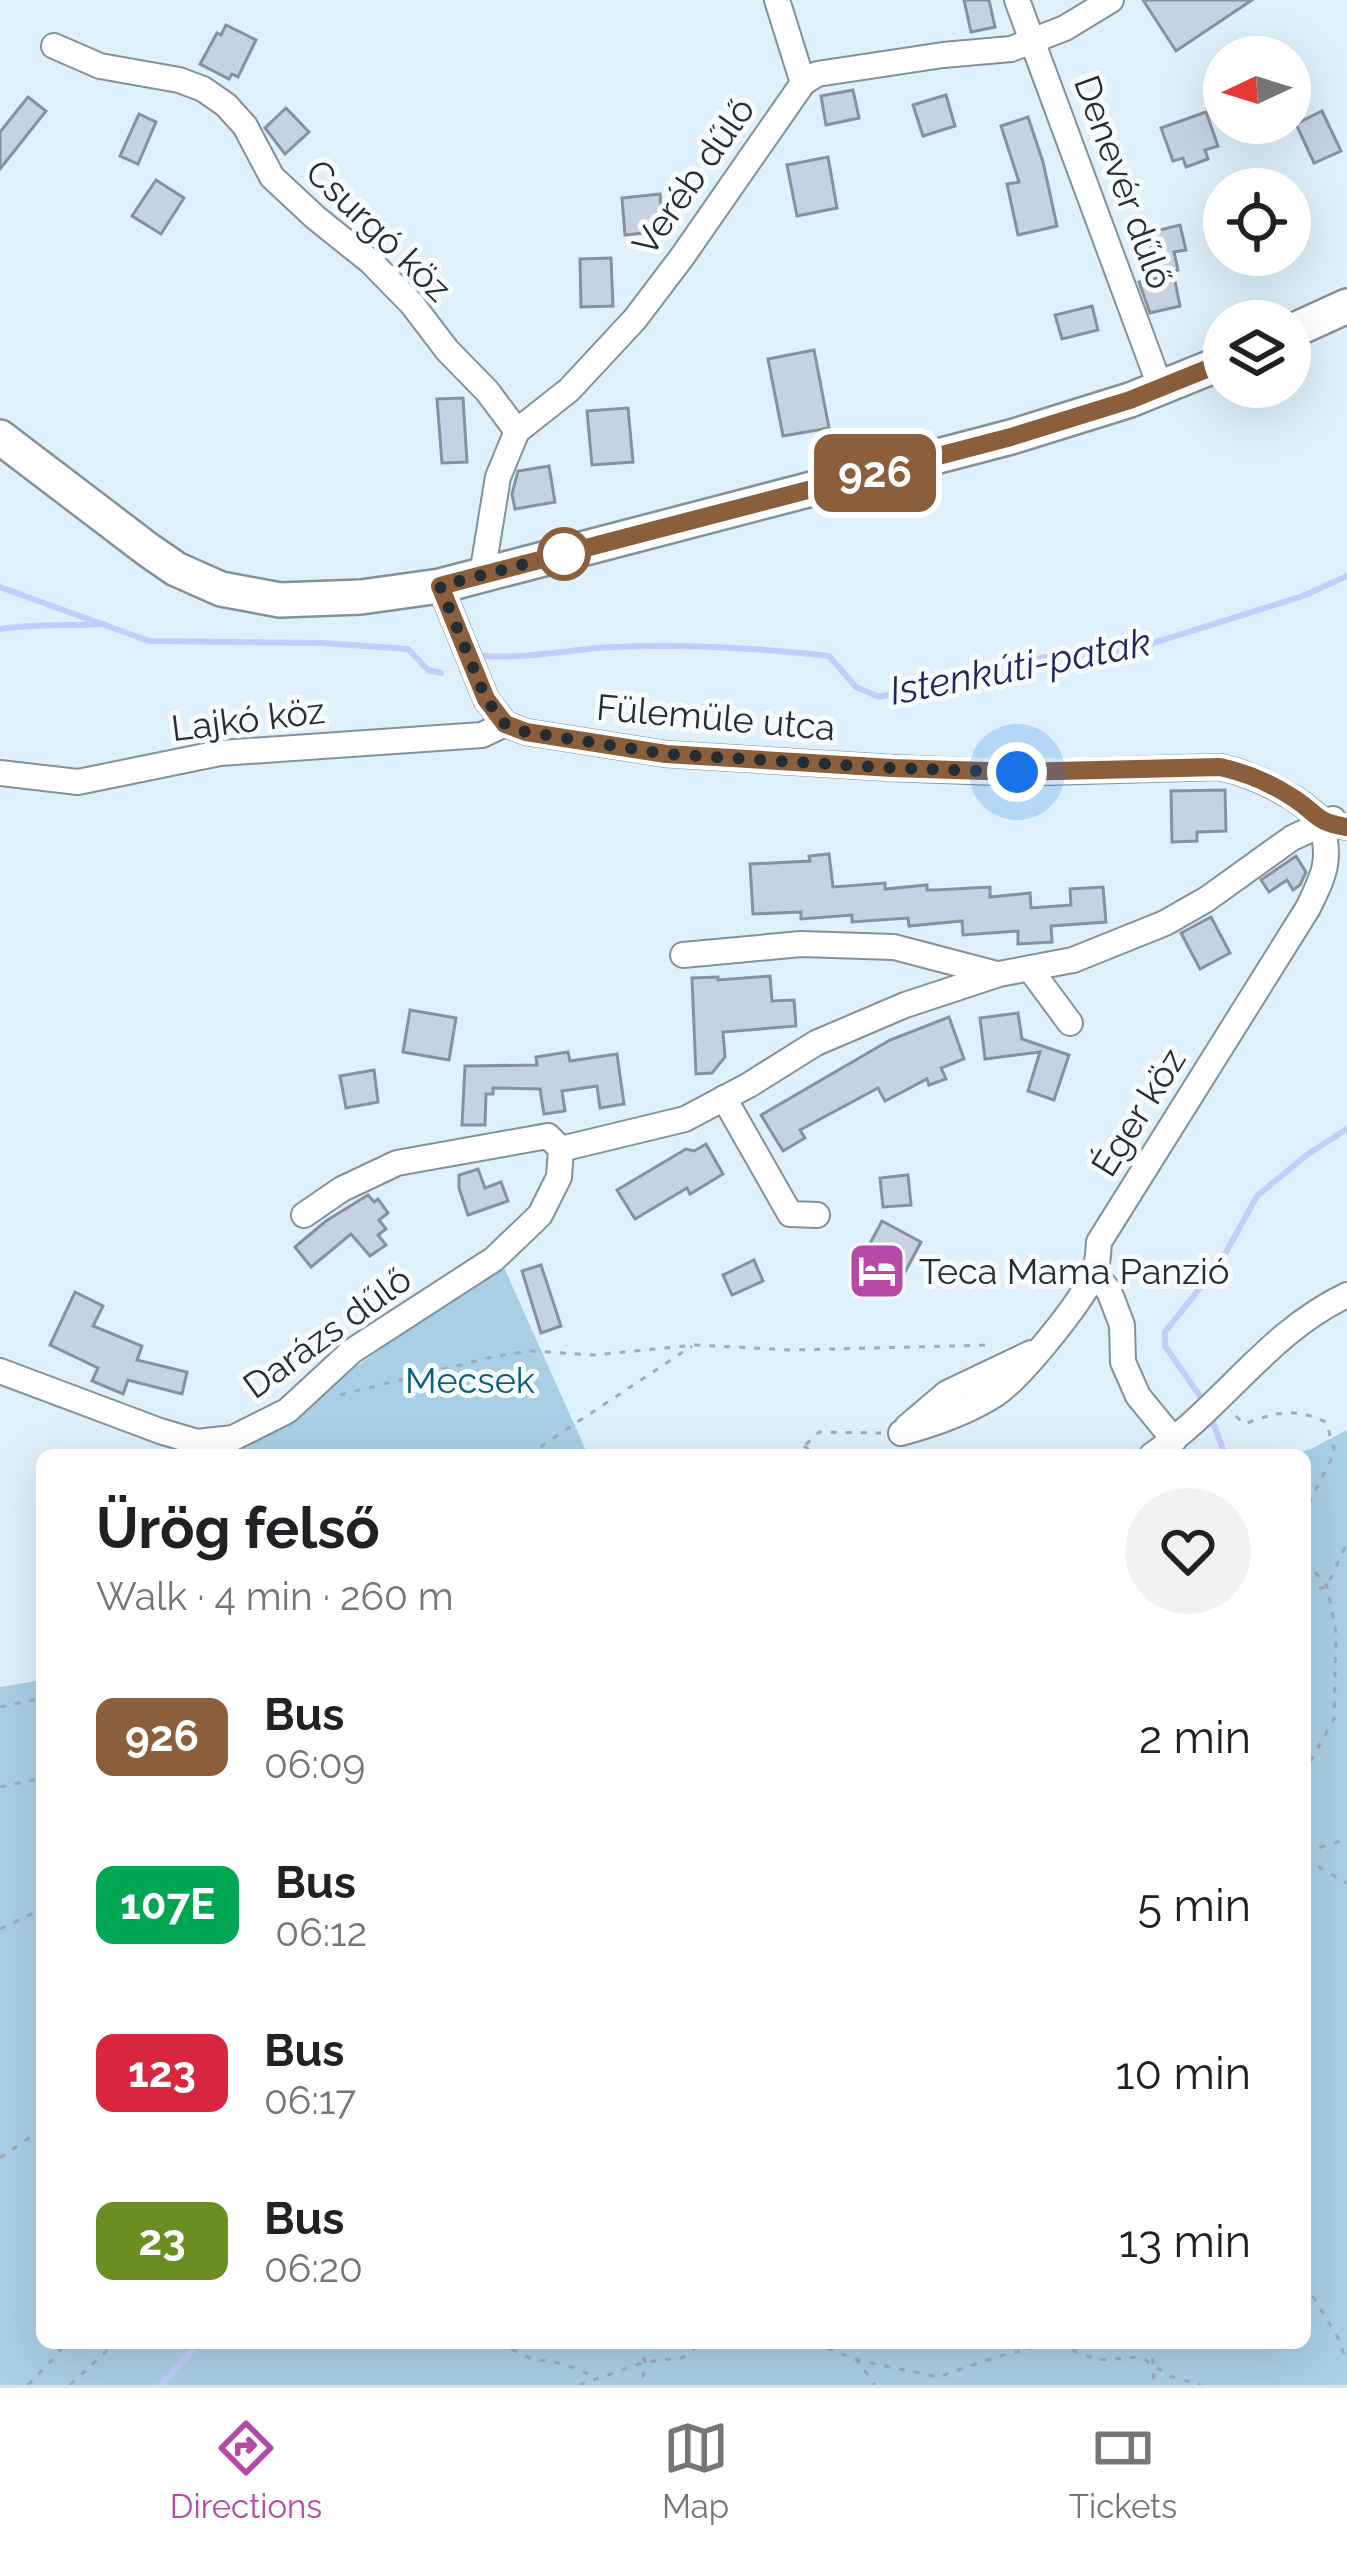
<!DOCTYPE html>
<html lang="en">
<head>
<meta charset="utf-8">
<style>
	:root { --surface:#fff; --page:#f2f2f2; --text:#202124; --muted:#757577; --line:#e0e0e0; --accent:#b648a6 }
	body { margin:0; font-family:Raleway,sans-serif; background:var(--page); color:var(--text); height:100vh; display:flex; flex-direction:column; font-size:45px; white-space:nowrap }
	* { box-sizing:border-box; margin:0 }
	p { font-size:39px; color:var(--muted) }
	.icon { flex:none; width:66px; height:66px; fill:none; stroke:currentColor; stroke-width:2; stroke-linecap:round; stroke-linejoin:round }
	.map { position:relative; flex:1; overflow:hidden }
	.sheet { position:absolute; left:36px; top:1449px; width:1275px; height:900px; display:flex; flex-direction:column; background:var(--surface); border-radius:18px; box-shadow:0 12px 48px #0002 }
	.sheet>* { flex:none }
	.badge { padding:0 24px; border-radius:18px; font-size:42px; line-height:78px }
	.needle { width:78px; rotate:266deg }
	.buttons { position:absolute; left:1203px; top:36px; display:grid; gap:24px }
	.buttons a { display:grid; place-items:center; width:108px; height:108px; border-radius:50%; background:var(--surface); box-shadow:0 12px 48px #0002; font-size:60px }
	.you { position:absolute; width:60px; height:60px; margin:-30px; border:9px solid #fff; border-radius:50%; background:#1a73e8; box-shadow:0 0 0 18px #1a73e833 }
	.map>.badge { position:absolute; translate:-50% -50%; box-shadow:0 0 0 6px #fff }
	.round { display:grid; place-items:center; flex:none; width:126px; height:126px; border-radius:63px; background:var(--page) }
	.summary { display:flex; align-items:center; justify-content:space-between; height:204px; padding:0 60px }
	h1 { font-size:57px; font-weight:700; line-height:90px }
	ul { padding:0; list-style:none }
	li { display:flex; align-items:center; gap:36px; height:168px; padding:0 60px }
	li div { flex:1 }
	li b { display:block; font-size:45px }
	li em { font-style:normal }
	li .badge { min-width:132px; font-weight:700; text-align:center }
	.tabs { display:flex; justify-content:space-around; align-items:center; height:168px; border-top:3px solid var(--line); background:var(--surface); font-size:33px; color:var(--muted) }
	.tabs a { display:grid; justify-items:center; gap:6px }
	.tabs .active { color:var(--accent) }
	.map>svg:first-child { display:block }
</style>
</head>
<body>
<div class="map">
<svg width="1347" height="2385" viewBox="0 0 1347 2385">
	<rect width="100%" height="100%" fill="#ddf0fb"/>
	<g fill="#a9cfe6">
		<path d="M502,1263L588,1455H232Z"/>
		<path d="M1347,1430V2385H0V1687L42,1680V2343H1305V1455H1287L1311,1449Z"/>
	</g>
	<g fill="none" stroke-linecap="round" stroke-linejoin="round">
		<g stroke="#c2cdfa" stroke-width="6">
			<path d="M0,587L149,641L323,643L408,649L428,670L441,673"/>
			<path d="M0,629C35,624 69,626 104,624"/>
			<path d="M484,656C528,659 570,649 614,647C683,644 760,648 829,656L856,687L879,697L1046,657L1131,650L1303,596L1347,576"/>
			<path d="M1204,1402L1165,1346V1332L1220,1263L1257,1196L1308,1154L1347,1129"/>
			<path d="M1210,1414L1224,1452L1222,1455"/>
			<path d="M161,2385L199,2343"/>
		</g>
	</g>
	<g fill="#c6d2e2" stroke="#8691a0" stroke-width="3">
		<path d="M964,0H989L995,27L971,32Z"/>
		<path d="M1143,0H1252L1176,51Z"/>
		<path d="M226,25L256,40L238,77L232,74L229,79L200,64L217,33L221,35Z"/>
		<path d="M853,90L859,118L826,125L821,96Z"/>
		<path d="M946,95L955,126L923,136L913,105Z"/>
		<path d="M28,97L46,111L0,169V132Z"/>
		<path d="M286,108L309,132L285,154L265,128Z"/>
		<path d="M1322,111L1341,151L1314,163L1296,124Z"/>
		<path d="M1206,112L1218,146L1205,150L1208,159L1186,167L1183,158L1173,161L1161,128Z"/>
		<path d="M139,114L156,122L138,164L120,156Z"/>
		<path d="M1028,117L1043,162L1057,226L1018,235L1007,184L1019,182L1001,126Z"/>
		<path d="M828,157L837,208L797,216L787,165Z"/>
		<path d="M156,180L184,198L161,234L132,216Z"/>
		<path d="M660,194L663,231L625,235L622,198Z"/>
		<path d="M1180,225L1186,250L1174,252L1178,270L1173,271L1180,306L1150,313L1139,282L1158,278L1147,233Z"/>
		<path d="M611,258L613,306L581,307L580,259Z"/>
		<path d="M1092,306L1098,330L1062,339L1055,315Z"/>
		<path d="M814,350L829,428L783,436L768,359Z"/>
		<path d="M463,398L467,462L442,463L437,399Z"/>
		<path d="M628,408L633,462L592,465L587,411Z"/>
		<path d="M549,466L555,502L515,509L512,494L518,471Z"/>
		<path d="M1225,790L1226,831L1197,832V841L1172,842L1171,791Z"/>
		<path d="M829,854L833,887L885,883V889L927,885V890H935L990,887V897L1030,893L1031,908L1071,905L1070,889L1103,887L1106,922L1051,926L1052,942L1018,944V931L963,935L962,921L909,926L908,918L852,922V915L801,919V912L753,914L750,864L810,861L809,856Z"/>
		<path d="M1296,856L1306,872L1300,885L1293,890L1287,880L1269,892L1261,880Z"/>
		<path d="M1211,917L1230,953L1200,969L1181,933Z"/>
		<path d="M770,976L772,1001L794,1000L796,1026L723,1032L725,1057L712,1073L696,1074L692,978L718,977V980Z"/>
		<path d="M410,1010L456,1018L449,1060L403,1052Z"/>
		<path d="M1018,1013L1022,1039L1069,1055L1054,1100L1028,1091L1040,1052L985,1059L980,1018Z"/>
		<path d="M949,1017L964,1059L941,1068L946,1079L929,1085L927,1079L885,1101L878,1088L800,1130L805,1138L783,1151L761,1115L890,1040Z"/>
		<path d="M568,1052L570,1061L617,1054L624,1104L600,1108L597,1086L562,1091L565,1111L544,1114L540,1089L493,1088V1094H486L485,1125H462L465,1066L537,1065L536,1057Z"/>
		<path d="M374,1070L378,1102L346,1108L340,1076Z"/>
		<path d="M706,1144L723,1174L690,1194L687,1188L635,1219L617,1190L686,1149L694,1151Z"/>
		<path d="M478,1169L485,1188L501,1182L508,1201L468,1215L459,1188V1175Z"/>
		<path d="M908,1175L911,1205L883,1207L880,1178Z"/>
		<path d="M368,1195L374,1202L378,1199L388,1213L379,1220L386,1229L378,1235L386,1245L370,1256L351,1234L311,1267L295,1247L326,1221Z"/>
		<path d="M882,1221L921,1242L904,1274L865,1253Z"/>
		<path d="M754,1260L763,1281L732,1295L723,1275Z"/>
		<path d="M541,1265L561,1326L541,1333L522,1271Z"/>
		<path d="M75,1292L103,1306L93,1326L142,1346L137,1360L187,1372L182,1394L128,1380L123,1394L92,1381L98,1368L50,1345Z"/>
	</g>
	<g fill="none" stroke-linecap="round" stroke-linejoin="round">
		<defs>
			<g id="minor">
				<path d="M777,0L803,83"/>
				<path d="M1017,0L1161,389"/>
				<path d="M54,46L100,66L179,80L203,89L226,105L245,126L272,177L316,218L371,262L412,304L447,350L487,391L517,431"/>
				<path d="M482,575L498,477L517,431L569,390L635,319L682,257L803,83L817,74L943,55L1011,49L1065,28L1111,0"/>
				<path d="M440,586L486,699L505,724L526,732L666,754L892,768L1017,773L1220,767C1248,773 1271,784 1295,799C1319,815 1316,822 1347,827"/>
				<path d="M0,773L78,782L220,753L482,735L505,724"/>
				<path d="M683,955L801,944L894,947L997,974"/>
				<path d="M1030,969L1070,1023"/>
				<path d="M724,1098L790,1214L817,1215"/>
				<path d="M561,1149L685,1119L749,1085L816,1043L905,1005L999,974L1073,960L1165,923L1207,899L1292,838L1333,819"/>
				<path d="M1095,1274L1109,1291L1122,1325L1123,1362L1138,1396L1174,1440"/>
				<path d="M0,1371L160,1431L197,1442L233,1438L287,1411L352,1351L494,1259L540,1215L559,1177L561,1149L548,1136L397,1163L342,1189L304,1215"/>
				<path d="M907,1427L947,1393L1031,1353"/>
				<path d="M901,1433C934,1424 967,1413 996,1394C1022,1376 1077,1307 1092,1278C1098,1268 1098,1254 1099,1242L1308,908C1324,875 1332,860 1321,823"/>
				<path d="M1152,1455C1222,1408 1268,1332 1347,1295"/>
			</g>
			<g id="secondary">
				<path d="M1290,332L1347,306"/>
				<path d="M0,437L147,549L176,569L221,589L280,600L361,597L440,586L1011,437L1130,400L1224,362"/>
			</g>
		</defs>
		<use href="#minor" stroke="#81929c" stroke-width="28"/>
		<use href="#secondary" stroke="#81929c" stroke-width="38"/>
		<g stroke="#9eacb5" stroke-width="3" stroke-dasharray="6 9" stroke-linecap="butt">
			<path d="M340,1395L496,1356L532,1351L594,1355L695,1345L791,1350L991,1345"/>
			<path d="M1236,1416L1244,1424C1278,1412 1292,1407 1326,1422L1335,1452L1305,1511"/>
			<path d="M804,1446L816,1455"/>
			<path d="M528,1455L692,1346"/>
			<path d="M795,1455L819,1432L881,1433"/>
			<path d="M1305,1561L1327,1586L1336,1632L1334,1719L1305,1771"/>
			<path d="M1305,1594L1327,1586L1347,1543"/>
			<path d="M0,1707L42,1698"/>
			<path d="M0,1787L42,1778"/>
			<path d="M1305,1852L1347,1839"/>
			<path d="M1305,1859L1347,1883"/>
			<path d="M0,1929L42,1909"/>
			<path d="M0,2158L42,2129"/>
			<path d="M1305,2283L1338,2338L1347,2362"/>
			<path d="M498,2343L530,2358L564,2364L598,2378"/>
			<path d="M638,2343L645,2362L642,2385"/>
			<path d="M813,2343L857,2360L938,2377L996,2357L1039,2346L1056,2344L1098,2360L1141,2357L1169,2376L1201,2385"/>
			<path d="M854,2343L857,2360L875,2385"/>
			<path d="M1152,2343L1154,2385"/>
			<path d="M28,2385L55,2357L65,2343"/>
			<path d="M70,2385L115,2343"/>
			<path d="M579,2385L645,2362L682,2358L702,2343"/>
		</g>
		<use href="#minor" stroke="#fff" stroke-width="24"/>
		<use href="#secondary" stroke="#fff" stroke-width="33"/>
	</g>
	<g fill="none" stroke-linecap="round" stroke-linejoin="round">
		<defs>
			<path id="line" d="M1224,362L1130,400L1011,437L440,586L486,699L505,724L526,732L666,754L892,768L1017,772L1220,767C1248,773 1271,783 1295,799C1319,815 1315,822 1347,827"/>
		</defs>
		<use href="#line" stroke="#fff" stroke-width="27"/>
		<use href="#line" stroke="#8b5e3c" stroke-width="18"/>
		<path stroke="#262d32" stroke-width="12" stroke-dasharray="0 21.6" d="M564,554L440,586L486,699L505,724L526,732L666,754L892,768L1017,772"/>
	</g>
	<defs>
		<symbol id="hotel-square" viewBox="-11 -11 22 22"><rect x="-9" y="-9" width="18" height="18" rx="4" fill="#b648a6" stroke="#f7fbfd"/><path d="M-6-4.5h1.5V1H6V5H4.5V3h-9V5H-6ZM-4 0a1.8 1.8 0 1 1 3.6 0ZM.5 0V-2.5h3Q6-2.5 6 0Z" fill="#fff"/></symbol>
	</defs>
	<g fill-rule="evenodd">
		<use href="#hotel-square" x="844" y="1238" width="66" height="66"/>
	</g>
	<circle fill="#fff" stroke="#8b5e3c" stroke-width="6" cx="564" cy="554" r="24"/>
	<g text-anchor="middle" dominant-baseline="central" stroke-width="10" stroke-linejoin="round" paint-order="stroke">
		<g font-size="36" fill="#262d32" stroke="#f7fbfd">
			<text transform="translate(693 176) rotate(-55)">Veréb dűlő</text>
			<text transform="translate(1124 182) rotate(70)">Denevér dűlő</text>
			<text transform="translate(379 230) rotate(44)">Csurgó köz</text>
			<text transform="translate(716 717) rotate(5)">Fülemüle utca</text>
			<text transform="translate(248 719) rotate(-7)">Lajkó köz</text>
			<text transform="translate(1138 1112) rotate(-58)">Éger köz</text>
			<text transform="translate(327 1332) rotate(-36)">Darázs dűlő</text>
		</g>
		<g font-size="36" fill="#262d32" stroke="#f7fbfd" text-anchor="start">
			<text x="919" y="1271">Teca Mama Panzió</text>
		</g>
		<g font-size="36" fill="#075e83" stroke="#f7fbfd">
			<text x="470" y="1380">Mecsek</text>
		</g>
		<g font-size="39" font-style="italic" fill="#21285d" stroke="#f7fbfd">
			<text transform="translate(1020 666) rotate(-11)">Istenkúti-patak</text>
		</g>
	</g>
</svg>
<div class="buttons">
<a><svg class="needle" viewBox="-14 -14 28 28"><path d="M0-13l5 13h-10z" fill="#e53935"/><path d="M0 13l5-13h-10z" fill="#757577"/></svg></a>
<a><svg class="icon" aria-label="locate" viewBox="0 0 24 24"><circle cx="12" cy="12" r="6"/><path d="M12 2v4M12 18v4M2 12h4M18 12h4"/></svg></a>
<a><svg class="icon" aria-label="layers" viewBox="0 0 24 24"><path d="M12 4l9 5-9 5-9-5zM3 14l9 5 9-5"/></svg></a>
</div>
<div class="you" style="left:1017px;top:772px"></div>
<b class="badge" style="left:875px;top:473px;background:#8b5e3c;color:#fff">926</b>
<section class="sheet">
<div class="summary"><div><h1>Ürög felső</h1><p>Walk · 4 min · 260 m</p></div><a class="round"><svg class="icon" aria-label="heart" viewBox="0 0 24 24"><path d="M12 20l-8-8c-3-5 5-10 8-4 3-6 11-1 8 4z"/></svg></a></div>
<ul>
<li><span class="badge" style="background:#8b5e3c;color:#fff">926</span><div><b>Bus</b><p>06:09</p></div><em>2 min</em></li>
<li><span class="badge" style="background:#00a651;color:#fff">107E</span><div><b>Bus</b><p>06:12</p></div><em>5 min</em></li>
<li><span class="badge" style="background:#d7263d;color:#fff">123</span><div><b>Bus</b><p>06:17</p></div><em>10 min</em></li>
<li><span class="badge" style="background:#6b8e23;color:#fff">23</span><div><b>Bus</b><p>06:20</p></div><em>13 min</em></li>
</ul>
</section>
</div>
<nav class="tabs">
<a class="active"><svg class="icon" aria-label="directions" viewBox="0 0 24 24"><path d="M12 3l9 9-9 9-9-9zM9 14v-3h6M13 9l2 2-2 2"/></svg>Directions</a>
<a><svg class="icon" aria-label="map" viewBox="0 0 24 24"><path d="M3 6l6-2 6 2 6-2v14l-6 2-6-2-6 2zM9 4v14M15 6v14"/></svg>Map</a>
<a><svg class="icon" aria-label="tickets" viewBox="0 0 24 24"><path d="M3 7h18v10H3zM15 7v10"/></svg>Tickets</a>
</nav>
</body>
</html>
